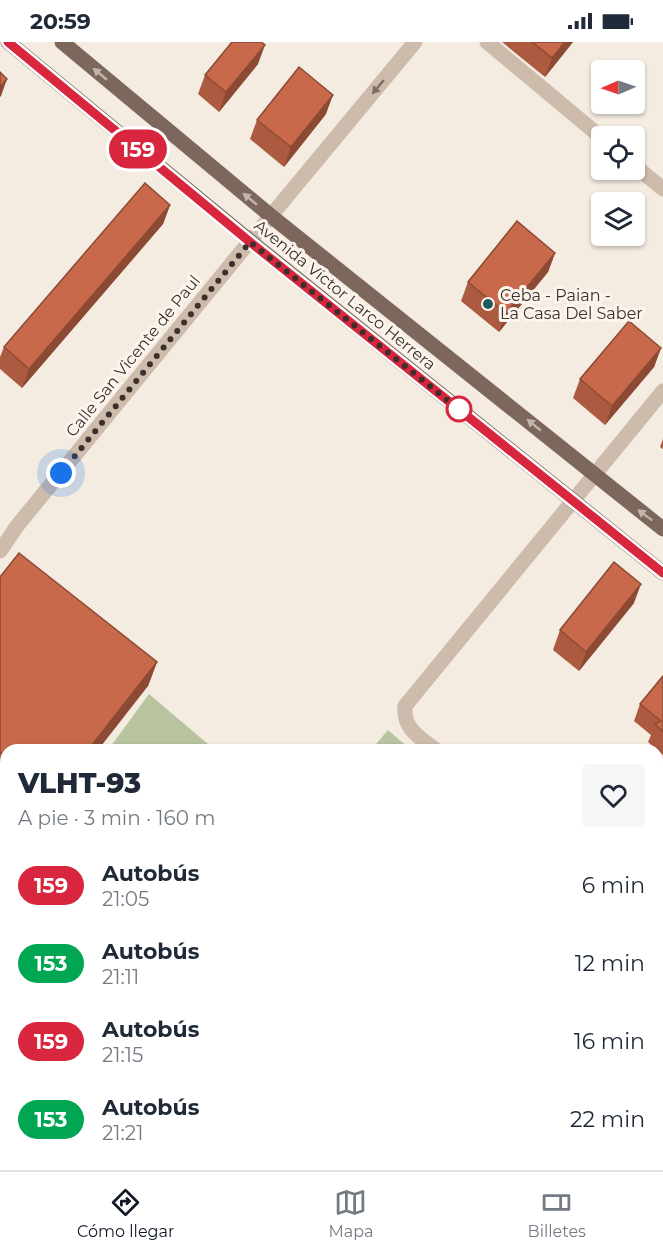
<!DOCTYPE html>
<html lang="es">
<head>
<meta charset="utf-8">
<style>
	:root { --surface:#fff; --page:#f6f6f7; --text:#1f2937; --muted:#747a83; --line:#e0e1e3; --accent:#111827 }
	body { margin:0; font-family:Montserrat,sans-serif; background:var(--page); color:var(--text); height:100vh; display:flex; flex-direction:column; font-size:22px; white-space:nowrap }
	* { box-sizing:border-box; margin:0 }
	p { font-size:20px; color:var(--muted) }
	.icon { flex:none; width:33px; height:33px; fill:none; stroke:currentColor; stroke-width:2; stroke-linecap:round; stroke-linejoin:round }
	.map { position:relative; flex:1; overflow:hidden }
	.details { position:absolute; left:0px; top:702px; width:663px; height:426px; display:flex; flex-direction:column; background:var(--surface); border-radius:18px 18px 0 0; box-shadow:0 2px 4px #0004 }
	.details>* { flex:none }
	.badge { padding:0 12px; border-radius:20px; font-size:21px; line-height:39px }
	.needle { width:39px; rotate:268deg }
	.tools { position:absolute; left:591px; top:18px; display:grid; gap:12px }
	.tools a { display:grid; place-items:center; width:54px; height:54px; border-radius:6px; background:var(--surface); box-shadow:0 2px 4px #0004; font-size:30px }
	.you { position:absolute; width:30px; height:30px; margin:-15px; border:4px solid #fff; border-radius:50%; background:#1a73e8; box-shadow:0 0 0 9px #1a73e833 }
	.map>.badge { position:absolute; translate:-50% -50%; box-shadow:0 0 0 3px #fff }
	.round { display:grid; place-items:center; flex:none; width:63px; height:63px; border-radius:6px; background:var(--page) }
	.summary { display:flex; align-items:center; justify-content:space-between; height:102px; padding:0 18px }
	h1 { font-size:28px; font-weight:800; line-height:45px }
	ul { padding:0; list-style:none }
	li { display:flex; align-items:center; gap:18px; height:78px; padding:0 18px }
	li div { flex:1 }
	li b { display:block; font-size:22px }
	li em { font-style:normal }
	li .badge { min-width:66px; font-weight:700; text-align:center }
	.status { display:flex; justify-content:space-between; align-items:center; height:42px; padding:0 30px; background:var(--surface); direction:ltr }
	.status svg { height:16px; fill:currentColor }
	.dock { display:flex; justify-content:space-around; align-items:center; height:84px; border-top:2px solid var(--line); background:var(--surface); font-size:16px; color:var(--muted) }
	.dock a { display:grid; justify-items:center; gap:3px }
	.dock .selected { color:var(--accent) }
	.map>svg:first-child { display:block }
</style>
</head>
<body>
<div class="status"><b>20:59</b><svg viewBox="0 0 49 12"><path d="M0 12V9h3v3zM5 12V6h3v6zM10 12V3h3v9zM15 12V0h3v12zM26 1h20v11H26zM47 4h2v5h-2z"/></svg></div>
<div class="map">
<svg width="663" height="1128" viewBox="0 0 663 1128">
	<rect width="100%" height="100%" fill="#f4ebe1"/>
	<g fill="#b8c4a0">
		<path d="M149,652L215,708H108Z"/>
		<path d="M388,688L411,708H371Z"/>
	</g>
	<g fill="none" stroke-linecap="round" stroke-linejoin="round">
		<g stroke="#cdbbac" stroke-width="15">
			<path d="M487,0L602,96"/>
			<path d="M634,123L663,147"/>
			<path d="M0,509L17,484L250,199"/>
			<path d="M436,708C419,695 403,687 405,664L663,349"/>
			<path d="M0,793L6,797"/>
			<path d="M0,875L6,868"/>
			<path d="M657,886L663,890"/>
			<path d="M0,1089L6,1093"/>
			<path d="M41,1122L49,1128"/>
			<path d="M413,1122L419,1128"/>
		</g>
		<path stroke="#cdbbac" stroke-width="15" d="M250,199L415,0"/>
		<g stroke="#7d675c" stroke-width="15">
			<path d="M8,0L250,199L663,531"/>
			<path d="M62,0L271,174L663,487"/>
		</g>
	</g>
	<g fill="#ac5a40">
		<path d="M502,0H573L545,35Z"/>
		<path d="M258,22L219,70L198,52L205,33Z"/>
		<path d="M326,72L284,125L250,97L257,78Z"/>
		<path d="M170,163L163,182L22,346L0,327V315L4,305Z"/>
		<path d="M555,211L548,230L499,290L461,259L468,240Z"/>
		<path d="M661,306L654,325L605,383L573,356L580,337Z"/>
		<path d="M663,397V407L660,405Z"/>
		<path d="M0,535L157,620L148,644L6,708V746L0,741Z"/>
		<path d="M634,561L579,629L553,608L560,588Z"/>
		<path d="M663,634V713L648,700L651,693L634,679L640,662Z"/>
	</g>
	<g fill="#8c4a34">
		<path d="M565,0H573L545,35L552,16Z"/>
		<path d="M265,3L258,22L219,70L226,50Z"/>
		<path d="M7,37L1,54L0,55V45Z"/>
		<path d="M333,53L326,72L284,125L291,105Z"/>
		<path d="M170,163L163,182L22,346L29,327Z"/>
		<path d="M555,211L548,230L499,290L506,271Z"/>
		<path d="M661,306L654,325L605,383L612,364Z"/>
		<path d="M641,542L634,561L579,629L586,610Z"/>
		<path d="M157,620L148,644L98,708H88Z"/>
	</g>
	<g fill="#c8694b" stroke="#8c4a34" stroke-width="1.5">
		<path d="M232,0H261L265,3L226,50L205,33Z"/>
		<path d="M532,0H565L552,16Z"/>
		<path d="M299,25L333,53L291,105L257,78Z"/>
		<path d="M0,30L7,37L0,45Z"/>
		<path d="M145,141L170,163L29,327L4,305Z"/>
		<path d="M517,179L555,211L506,271L468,240Z"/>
		<path d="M629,279L661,306L612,364L580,337Z"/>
		<path d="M19,511L157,620L88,708H6V715L0,710V535Z"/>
		<path d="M614,520L641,542L586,610L560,588Z"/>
		<path d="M663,634V690L655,682L661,679L640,662Z"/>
	</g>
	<defs><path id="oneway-solid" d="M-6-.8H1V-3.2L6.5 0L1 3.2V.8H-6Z" transform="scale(1.5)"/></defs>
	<g fill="#c2b5ac">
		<use href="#oneway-solid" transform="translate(100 32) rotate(-140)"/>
		<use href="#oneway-solid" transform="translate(250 157) rotate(-140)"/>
		<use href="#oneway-solid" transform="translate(534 383) rotate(-141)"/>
		<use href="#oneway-solid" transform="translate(645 473) rotate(-143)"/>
	</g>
	<use fill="#7d6f65" href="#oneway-solid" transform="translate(378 45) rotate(130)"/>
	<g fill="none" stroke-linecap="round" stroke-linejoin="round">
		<defs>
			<path id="line" d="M8,0L250,200L663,531"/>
		</defs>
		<use href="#line" stroke="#fff" stroke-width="14"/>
		<use href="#line" stroke="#d7263d" stroke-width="9"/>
		<path stroke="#3b302b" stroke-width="6" stroke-dasharray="0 10.8" d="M61,431L250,200L467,374L459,367"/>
	</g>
	<circle fill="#1f5a5e" stroke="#fbf5ee" stroke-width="2" cx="488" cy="262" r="6"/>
	<circle fill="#fff" stroke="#d7263d" stroke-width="3" cx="459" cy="367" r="12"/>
	<g text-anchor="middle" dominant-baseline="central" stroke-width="6" stroke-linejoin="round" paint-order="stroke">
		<g font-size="16" fill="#3b302b" stroke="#fbf5ee">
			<text transform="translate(345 253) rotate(39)">Avenida Víctor Larco Herrera</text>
			<text transform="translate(133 314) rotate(-51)">Calle San Vicente de Paul</text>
		</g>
		<g font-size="16" fill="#3b302b" stroke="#fbf5ee" text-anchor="start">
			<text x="500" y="253">Ceba - Paian -<tspan x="500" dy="18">La Casa Del Saber</tspan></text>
		</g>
	</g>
</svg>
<div class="tools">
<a><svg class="needle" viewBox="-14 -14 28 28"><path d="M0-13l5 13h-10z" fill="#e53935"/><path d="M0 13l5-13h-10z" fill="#747a83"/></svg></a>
<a><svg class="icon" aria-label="locate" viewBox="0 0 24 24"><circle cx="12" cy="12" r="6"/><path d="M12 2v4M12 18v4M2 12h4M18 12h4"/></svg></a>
<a><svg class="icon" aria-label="layers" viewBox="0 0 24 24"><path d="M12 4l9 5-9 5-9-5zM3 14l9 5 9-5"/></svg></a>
</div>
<div class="you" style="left:61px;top:431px"></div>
<b class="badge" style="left:138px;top:107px;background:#d7263d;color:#fff">159</b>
<section class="details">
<div class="summary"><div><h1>VLHT-93</h1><p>A pie · 3 min · 160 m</p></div><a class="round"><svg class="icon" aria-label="heart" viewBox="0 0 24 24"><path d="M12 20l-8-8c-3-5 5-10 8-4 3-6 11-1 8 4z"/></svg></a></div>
<ul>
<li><span class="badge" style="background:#d7263d;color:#fff">159</span><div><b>Autobús</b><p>21:05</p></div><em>6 min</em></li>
<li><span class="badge" style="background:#00a651;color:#fff">153</span><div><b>Autobús</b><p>21:11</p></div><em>12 min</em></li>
<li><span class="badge" style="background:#d7263d;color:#fff">159</span><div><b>Autobús</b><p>21:15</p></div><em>16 min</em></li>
<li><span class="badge" style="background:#00a651;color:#fff">153</span><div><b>Autobús</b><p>21:21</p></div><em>22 min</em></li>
</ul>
</section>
</div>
<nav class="dock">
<a class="selected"><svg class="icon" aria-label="directions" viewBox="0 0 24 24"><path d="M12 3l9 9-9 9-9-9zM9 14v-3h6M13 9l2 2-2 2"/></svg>Cómo llegar</a>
<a><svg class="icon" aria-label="map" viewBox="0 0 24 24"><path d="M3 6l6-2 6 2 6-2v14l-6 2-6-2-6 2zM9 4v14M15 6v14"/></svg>Mapa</a>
<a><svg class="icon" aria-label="tickets" viewBox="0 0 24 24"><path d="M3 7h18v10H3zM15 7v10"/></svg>Billetes</a>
</nav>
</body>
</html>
